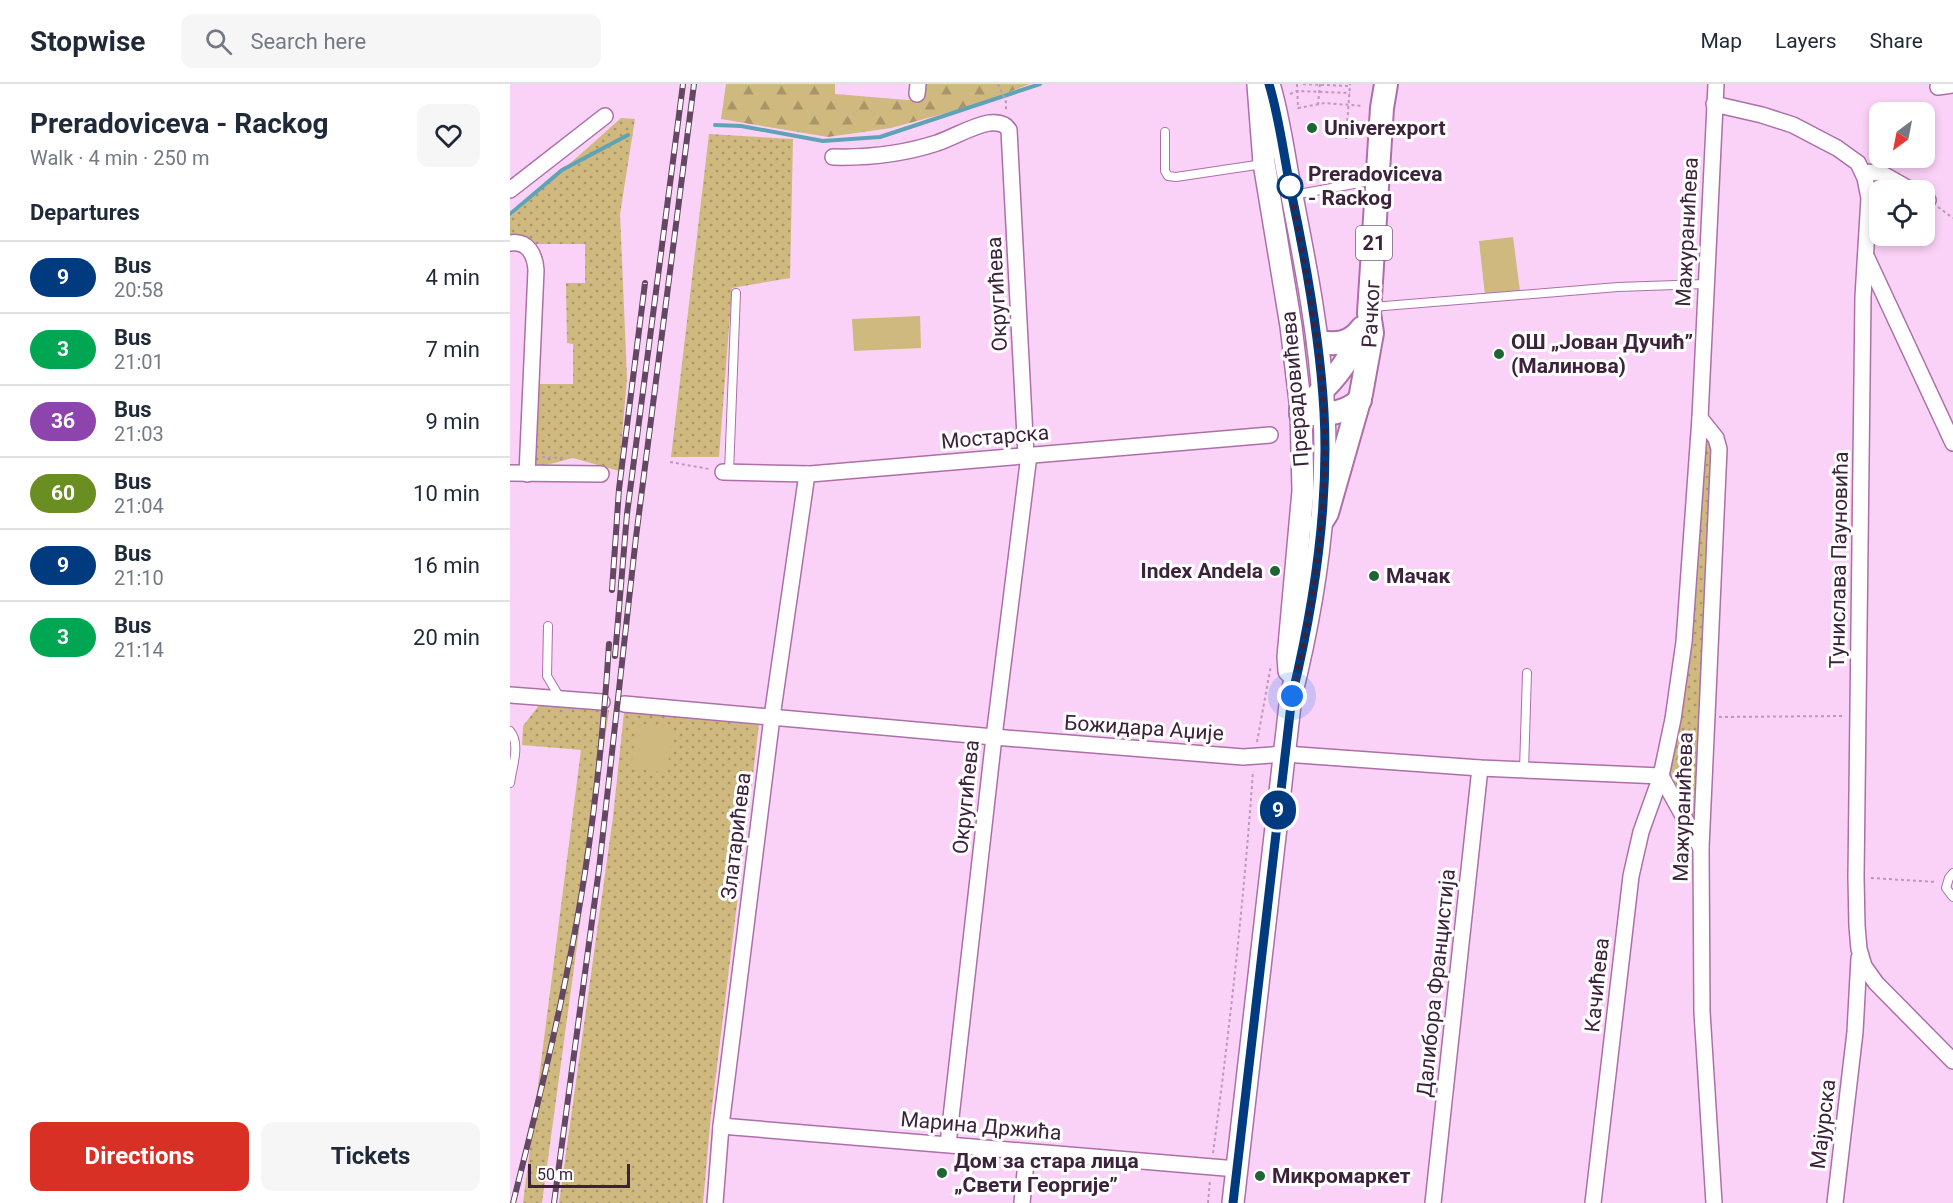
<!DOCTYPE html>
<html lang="en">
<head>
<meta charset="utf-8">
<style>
	:root { --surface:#fff; --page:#f6f6f7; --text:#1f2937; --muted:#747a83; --line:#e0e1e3; --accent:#d93025 }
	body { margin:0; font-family:Roboto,sans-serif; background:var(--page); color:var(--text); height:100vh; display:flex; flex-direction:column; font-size:22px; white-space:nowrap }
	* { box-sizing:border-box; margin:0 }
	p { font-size:20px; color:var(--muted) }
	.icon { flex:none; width:33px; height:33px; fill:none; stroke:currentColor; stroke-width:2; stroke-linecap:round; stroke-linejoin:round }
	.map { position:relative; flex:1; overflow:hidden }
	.details { display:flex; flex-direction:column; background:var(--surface); width:510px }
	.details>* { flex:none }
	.badge { padding:0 12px; border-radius:20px; font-size:21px; line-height:39px }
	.needle { width:39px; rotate:212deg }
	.tools { position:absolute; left:1359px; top:18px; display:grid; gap:12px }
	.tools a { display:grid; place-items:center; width:66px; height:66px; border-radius:12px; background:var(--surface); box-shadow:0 3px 9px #0003; font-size:30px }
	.scale { position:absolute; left:18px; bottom:15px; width:102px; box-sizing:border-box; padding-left:6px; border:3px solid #3c223a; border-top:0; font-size:16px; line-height:21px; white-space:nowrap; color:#3c223a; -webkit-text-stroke:4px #fff; paint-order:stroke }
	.you { position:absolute; width:30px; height:30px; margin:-15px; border:4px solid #fff; border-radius:50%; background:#1a73e8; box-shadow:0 0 0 9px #1a73e833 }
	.map>.badge { position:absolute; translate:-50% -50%; box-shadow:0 0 0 3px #fff }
	h2 { padding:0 30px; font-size:22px; line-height:54px }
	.round { display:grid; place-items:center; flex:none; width:63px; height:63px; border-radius:12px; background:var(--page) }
	.head { display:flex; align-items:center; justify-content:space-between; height:102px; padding:0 30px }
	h1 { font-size:28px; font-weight:700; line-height:45px }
	.primary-button { display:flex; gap:12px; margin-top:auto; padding:12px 30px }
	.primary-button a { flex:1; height:69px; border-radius:12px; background:var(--accent); color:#fff; font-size:24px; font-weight:700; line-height:69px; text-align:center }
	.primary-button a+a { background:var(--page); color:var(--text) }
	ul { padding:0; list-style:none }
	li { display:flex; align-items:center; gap:18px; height:72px; padding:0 30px; border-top:2px solid var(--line) }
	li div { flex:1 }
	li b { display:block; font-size:22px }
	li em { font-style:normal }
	li .badge { min-width:66px; font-weight:700; text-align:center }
	header { display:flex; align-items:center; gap:36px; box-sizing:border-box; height:84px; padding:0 30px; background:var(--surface); border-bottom:2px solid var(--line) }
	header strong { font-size:28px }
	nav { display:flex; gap:33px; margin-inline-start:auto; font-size:21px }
	.search { width:420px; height:54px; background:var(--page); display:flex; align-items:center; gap:15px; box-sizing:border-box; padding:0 21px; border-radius:12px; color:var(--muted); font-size:22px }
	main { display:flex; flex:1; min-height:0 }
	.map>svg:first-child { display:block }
</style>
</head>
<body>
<header>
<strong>Stopwise</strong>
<div class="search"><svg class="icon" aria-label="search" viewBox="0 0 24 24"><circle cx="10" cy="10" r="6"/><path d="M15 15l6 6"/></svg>Search here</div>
<nav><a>Map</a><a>Layers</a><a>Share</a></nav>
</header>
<main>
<section class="details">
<div class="head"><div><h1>Preradoviceva - Rackog</h1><p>Walk · 4 min · 250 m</p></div><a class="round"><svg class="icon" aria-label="heart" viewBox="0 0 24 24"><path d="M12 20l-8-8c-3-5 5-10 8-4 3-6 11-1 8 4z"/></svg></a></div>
<h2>Departures</h2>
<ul>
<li><span class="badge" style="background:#003b80;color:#fff">9</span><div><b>Bus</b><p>20:58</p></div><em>4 min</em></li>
<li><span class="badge" style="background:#00a651;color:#fff">3</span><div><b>Bus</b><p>21:01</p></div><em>7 min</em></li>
<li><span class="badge" style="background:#8e44ad;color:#fff">3б</span><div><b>Bus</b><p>21:03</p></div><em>9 min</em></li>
<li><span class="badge" style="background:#6b8e23;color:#fff">60</span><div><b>Bus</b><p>21:04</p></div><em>10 min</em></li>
<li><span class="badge" style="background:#003b80;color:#fff">9</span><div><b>Bus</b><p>21:10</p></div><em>16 min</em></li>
<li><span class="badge" style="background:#00a651;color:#fff">3</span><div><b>Bus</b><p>21:14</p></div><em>20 min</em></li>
</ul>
<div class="primary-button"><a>Directions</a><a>Tickets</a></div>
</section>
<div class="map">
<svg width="1443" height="1119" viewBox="0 0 1443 1119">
	<defs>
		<pattern id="grass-dots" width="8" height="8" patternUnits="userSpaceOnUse" patternTransform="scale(1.5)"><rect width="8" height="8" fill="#cfb97e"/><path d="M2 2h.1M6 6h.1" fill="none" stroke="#a99668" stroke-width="1.8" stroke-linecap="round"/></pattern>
		<pattern id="forest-firs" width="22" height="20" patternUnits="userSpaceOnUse" patternTransform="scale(1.5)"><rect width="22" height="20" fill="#cfb97e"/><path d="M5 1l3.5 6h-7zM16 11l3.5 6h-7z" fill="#a99668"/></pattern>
	</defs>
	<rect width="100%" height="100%" fill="#fbd2f7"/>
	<g fill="url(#grass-dots)">
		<path d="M111,34L125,35L110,130L117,294L109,387L63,374L21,385L25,300H63V260L57,259L56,199H75V160H26L14,152L0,151V133Z"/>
		<path d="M199,50L283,55L280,194L222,204L209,373H161Z"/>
		<path d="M1192,340L1203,356L1189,755L1153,691Z"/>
		<path d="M30,620L99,626L32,1119H13L71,666L12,661L13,642Z"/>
		<path d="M114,628L249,641L201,1031L193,1119H49L103,733Z"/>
	</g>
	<path fill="url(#forest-firs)" d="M216,0H325V10L410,17L411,0H520L469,20L381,44L318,53L211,35Z"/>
	<g fill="#cfb97e">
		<path d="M1003,153L1010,207L975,211L969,157Z"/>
		<path d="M410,232L411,264L344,267L342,235Z"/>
		<path d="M127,639L163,643L157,689L121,684Z"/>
	</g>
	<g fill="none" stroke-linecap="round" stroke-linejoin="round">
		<g stroke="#60a3b6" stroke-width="4">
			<path d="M205,41L231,42L313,57L370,53L530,0"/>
			<path d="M0,130L52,86L118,51"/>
		</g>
		<defs>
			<g id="lane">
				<path d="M655,48V87L658,92L666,93L753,80"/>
				<path d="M783,111L866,96"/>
				<path d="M862,223L1108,203L1195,200"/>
				<path d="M219,388L226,209"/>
				<path d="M38,542L37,592L50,614"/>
				<path d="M0,647C11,660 2,683 0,699"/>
				<path d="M1014,686L1017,589"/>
				<path d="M1443,789L1439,794L1436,804L1443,813"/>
			</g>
			<g id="street">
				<path d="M1428,3L1443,1"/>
				<path d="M407,10L408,0"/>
				<path d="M1204,20L1252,31L1283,41L1327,64L1348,79L1355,94L1359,114L1353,213L1346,793L1347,842L1349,865L1354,882L1366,899L1443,977"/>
				<path d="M323,73C359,74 393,70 427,59C444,53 462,42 479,39C488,38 495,39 499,46L516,372"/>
				<path d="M1353,88L1371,89L1401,106"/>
				<path d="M0,106L95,32"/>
				<path d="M1414,114L1418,116"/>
				<path d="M0,159C18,156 25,171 26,186L17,390"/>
				<path d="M1357,174L1443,359"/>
				<path d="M1190,334L1206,354L1209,365L1191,764L1192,928L1204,1119"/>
				<path d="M213,388L300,390L760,351"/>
				<path d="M0,389L91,390"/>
				<path d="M0,611L92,618"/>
				<path d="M114,620L484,653L733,673L775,670L970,684L1151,692"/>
				<path d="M1151,692L1191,764"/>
				<path d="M211,1042L727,1085"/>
				<path d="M438,1060L484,653L519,371"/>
				<path d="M205,1119L211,1042L262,633L297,390"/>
				<path d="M512,1119L517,1068"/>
				<path d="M923,1119L970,684"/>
				<path d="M1083,1119L1121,792L1131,748L1151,692L1163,635L1174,558L1190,334L1206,0"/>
				<path d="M1325,1119L1345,948L1349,874"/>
			</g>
			<g id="secondary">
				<path d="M748,1L754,79L781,242L791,326L793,407L778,573L779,587"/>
				<path d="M723,1119L781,612C804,520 819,422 814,328C810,255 796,183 782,112C774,75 770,36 759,0"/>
			</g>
			<g id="primary">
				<path d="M808,258C827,261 840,260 852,244"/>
				<path d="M791,326C817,304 840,280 851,246"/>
				<path d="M791,330C812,330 833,332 850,316"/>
				<path d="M810,440L817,429L851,310L862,249L859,229L872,24L876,0"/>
			</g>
		</defs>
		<use href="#lane" stroke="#ad6fa8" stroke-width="10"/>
		<use href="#street" stroke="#ad6fa8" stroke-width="18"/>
		<use href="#secondary" stroke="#ad6fa8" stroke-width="24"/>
		<use href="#primary" stroke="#ad6fa8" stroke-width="26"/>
		<g stroke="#bd98b9" stroke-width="2" stroke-dasharray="3 3" stroke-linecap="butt">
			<path d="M488,0L496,18V27"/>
			<path d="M787,0L788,24L815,19L853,22"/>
			<path d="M793,0L840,2"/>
			<path d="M780,10L787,7L840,9"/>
			<path d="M808,21L810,0"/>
			<path d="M836,55L840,0"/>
			<path d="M1428,123L1443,134"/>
			<path d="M32,373L53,374"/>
			<path d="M160,378L199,385"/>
			<path d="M1209,633L1333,632"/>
			<path d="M747,658L761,581"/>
			<path d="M1174,658L1181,641"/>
			<path d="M1361,794L1427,798"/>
			<path d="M703,1069C720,942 734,815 743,687"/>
			<path d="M698,1119L700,1096"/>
		</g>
		<use href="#lane" stroke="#fff" stroke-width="8"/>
		<use href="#street" stroke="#fff" stroke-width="15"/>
		<use href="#secondary" stroke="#fff" stroke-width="21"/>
		<use href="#primary" stroke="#fff" stroke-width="22"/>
		<defs>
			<g id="rail">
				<path d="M102,506L109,405L135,199"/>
				<path d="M105,572L117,430L173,0"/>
				<path d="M3,1119C22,1044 41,969 56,893C79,784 92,672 99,560"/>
				<path d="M44,1119L89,785L126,453L184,0"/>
			</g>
		</defs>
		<use href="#rail" stroke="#644762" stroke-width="6"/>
		<use href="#rail" stroke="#fff" stroke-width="4" stroke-dasharray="11" stroke-linecap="butt"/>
	</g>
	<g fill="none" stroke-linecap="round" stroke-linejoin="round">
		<defs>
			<path id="line" d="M723,1119L782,612C804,521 819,421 814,328C810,255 797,183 782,112C774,75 770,36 759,0"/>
		</defs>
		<use href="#line" stroke="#fff" stroke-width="14"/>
		<use href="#line" stroke="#003b80" stroke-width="9"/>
		<path stroke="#3c223a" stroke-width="6" stroke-dasharray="0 10.8" d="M780,102C793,177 810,251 814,327C819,420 804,522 782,612"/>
	</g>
	<g fill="#1d6633" stroke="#fff" stroke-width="2">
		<circle cx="802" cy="44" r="6"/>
		<circle cx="989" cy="270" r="6"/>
		<circle cx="765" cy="487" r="6"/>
		<circle cx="864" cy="492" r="6"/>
		<circle cx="432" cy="1089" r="6"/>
		<circle cx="750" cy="1092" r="6"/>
	</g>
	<circle fill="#fff" stroke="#003b80" stroke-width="3" cx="780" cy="102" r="12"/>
	<g text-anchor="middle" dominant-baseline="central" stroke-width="6" stroke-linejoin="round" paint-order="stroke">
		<rect fill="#fff" stroke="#766475" stroke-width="1.5" x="846" y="142" width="36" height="34" rx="4.5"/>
		<g font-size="20" font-weight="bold" fill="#3c223a">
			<text x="864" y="159">21</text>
		</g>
		<g font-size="21" font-weight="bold" fill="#3c223a" stroke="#fff" text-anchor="start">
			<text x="814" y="44">Univerexport</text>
			<text x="1001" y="258">ОШ „Јован Дучић”<tspan x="1001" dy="24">(Малинова)</tspan></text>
			<text x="753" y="487" text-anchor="end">Index Andela</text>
			<text x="876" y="492">Мачак</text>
			<text x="444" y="1077">Дом за стара лица<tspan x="444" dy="24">„Свети Георгије”</tspan></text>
			<text x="762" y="1092">Микромаркет</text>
		</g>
		<g font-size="21" font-weight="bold" fill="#3c223a" stroke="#fff" text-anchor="start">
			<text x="798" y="90">Preradoviceva<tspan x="798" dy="24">- Rackog</tspan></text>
		</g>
		<g font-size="21" fill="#3c223a" stroke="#fff">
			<text transform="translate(1177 148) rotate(-87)">Мажуранићева</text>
			<text transform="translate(487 210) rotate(-93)">Округићева</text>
			<text transform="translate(861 230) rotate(-87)">Рачког</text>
			<text transform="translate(785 305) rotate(-95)">Прерадовићева</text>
			<text transform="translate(485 353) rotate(-5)">Мостарска</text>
			<text transform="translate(1329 476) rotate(-89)">Тунислава Пауновића</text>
			<text transform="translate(634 644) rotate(4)">Божидара Аџије</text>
			<text transform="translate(456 713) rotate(-84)">Округићева</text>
			<text transform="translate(1173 723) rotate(-88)">Мажуранићева</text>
			<text transform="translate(226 752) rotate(-83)">Златарићева</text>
			<text transform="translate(926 899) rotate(-84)">Далибора Францистија</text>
			<text transform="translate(1087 901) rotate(-84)">Качићева</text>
			<text transform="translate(1313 1040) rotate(-83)">Мајурска</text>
			<text transform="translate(471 1042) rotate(5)">Марина Држића</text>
		</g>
	</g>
</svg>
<div class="tools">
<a><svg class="needle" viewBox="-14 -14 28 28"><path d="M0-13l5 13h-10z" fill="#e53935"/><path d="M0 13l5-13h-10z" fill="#747a83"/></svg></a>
<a><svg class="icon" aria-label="locate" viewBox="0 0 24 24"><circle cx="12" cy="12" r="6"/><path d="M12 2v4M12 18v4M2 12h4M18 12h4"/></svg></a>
</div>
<div class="scale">50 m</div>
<div class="you" style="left:782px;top:612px"></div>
<b class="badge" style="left:768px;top:726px;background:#003b80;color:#fff">9</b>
</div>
</main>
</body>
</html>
